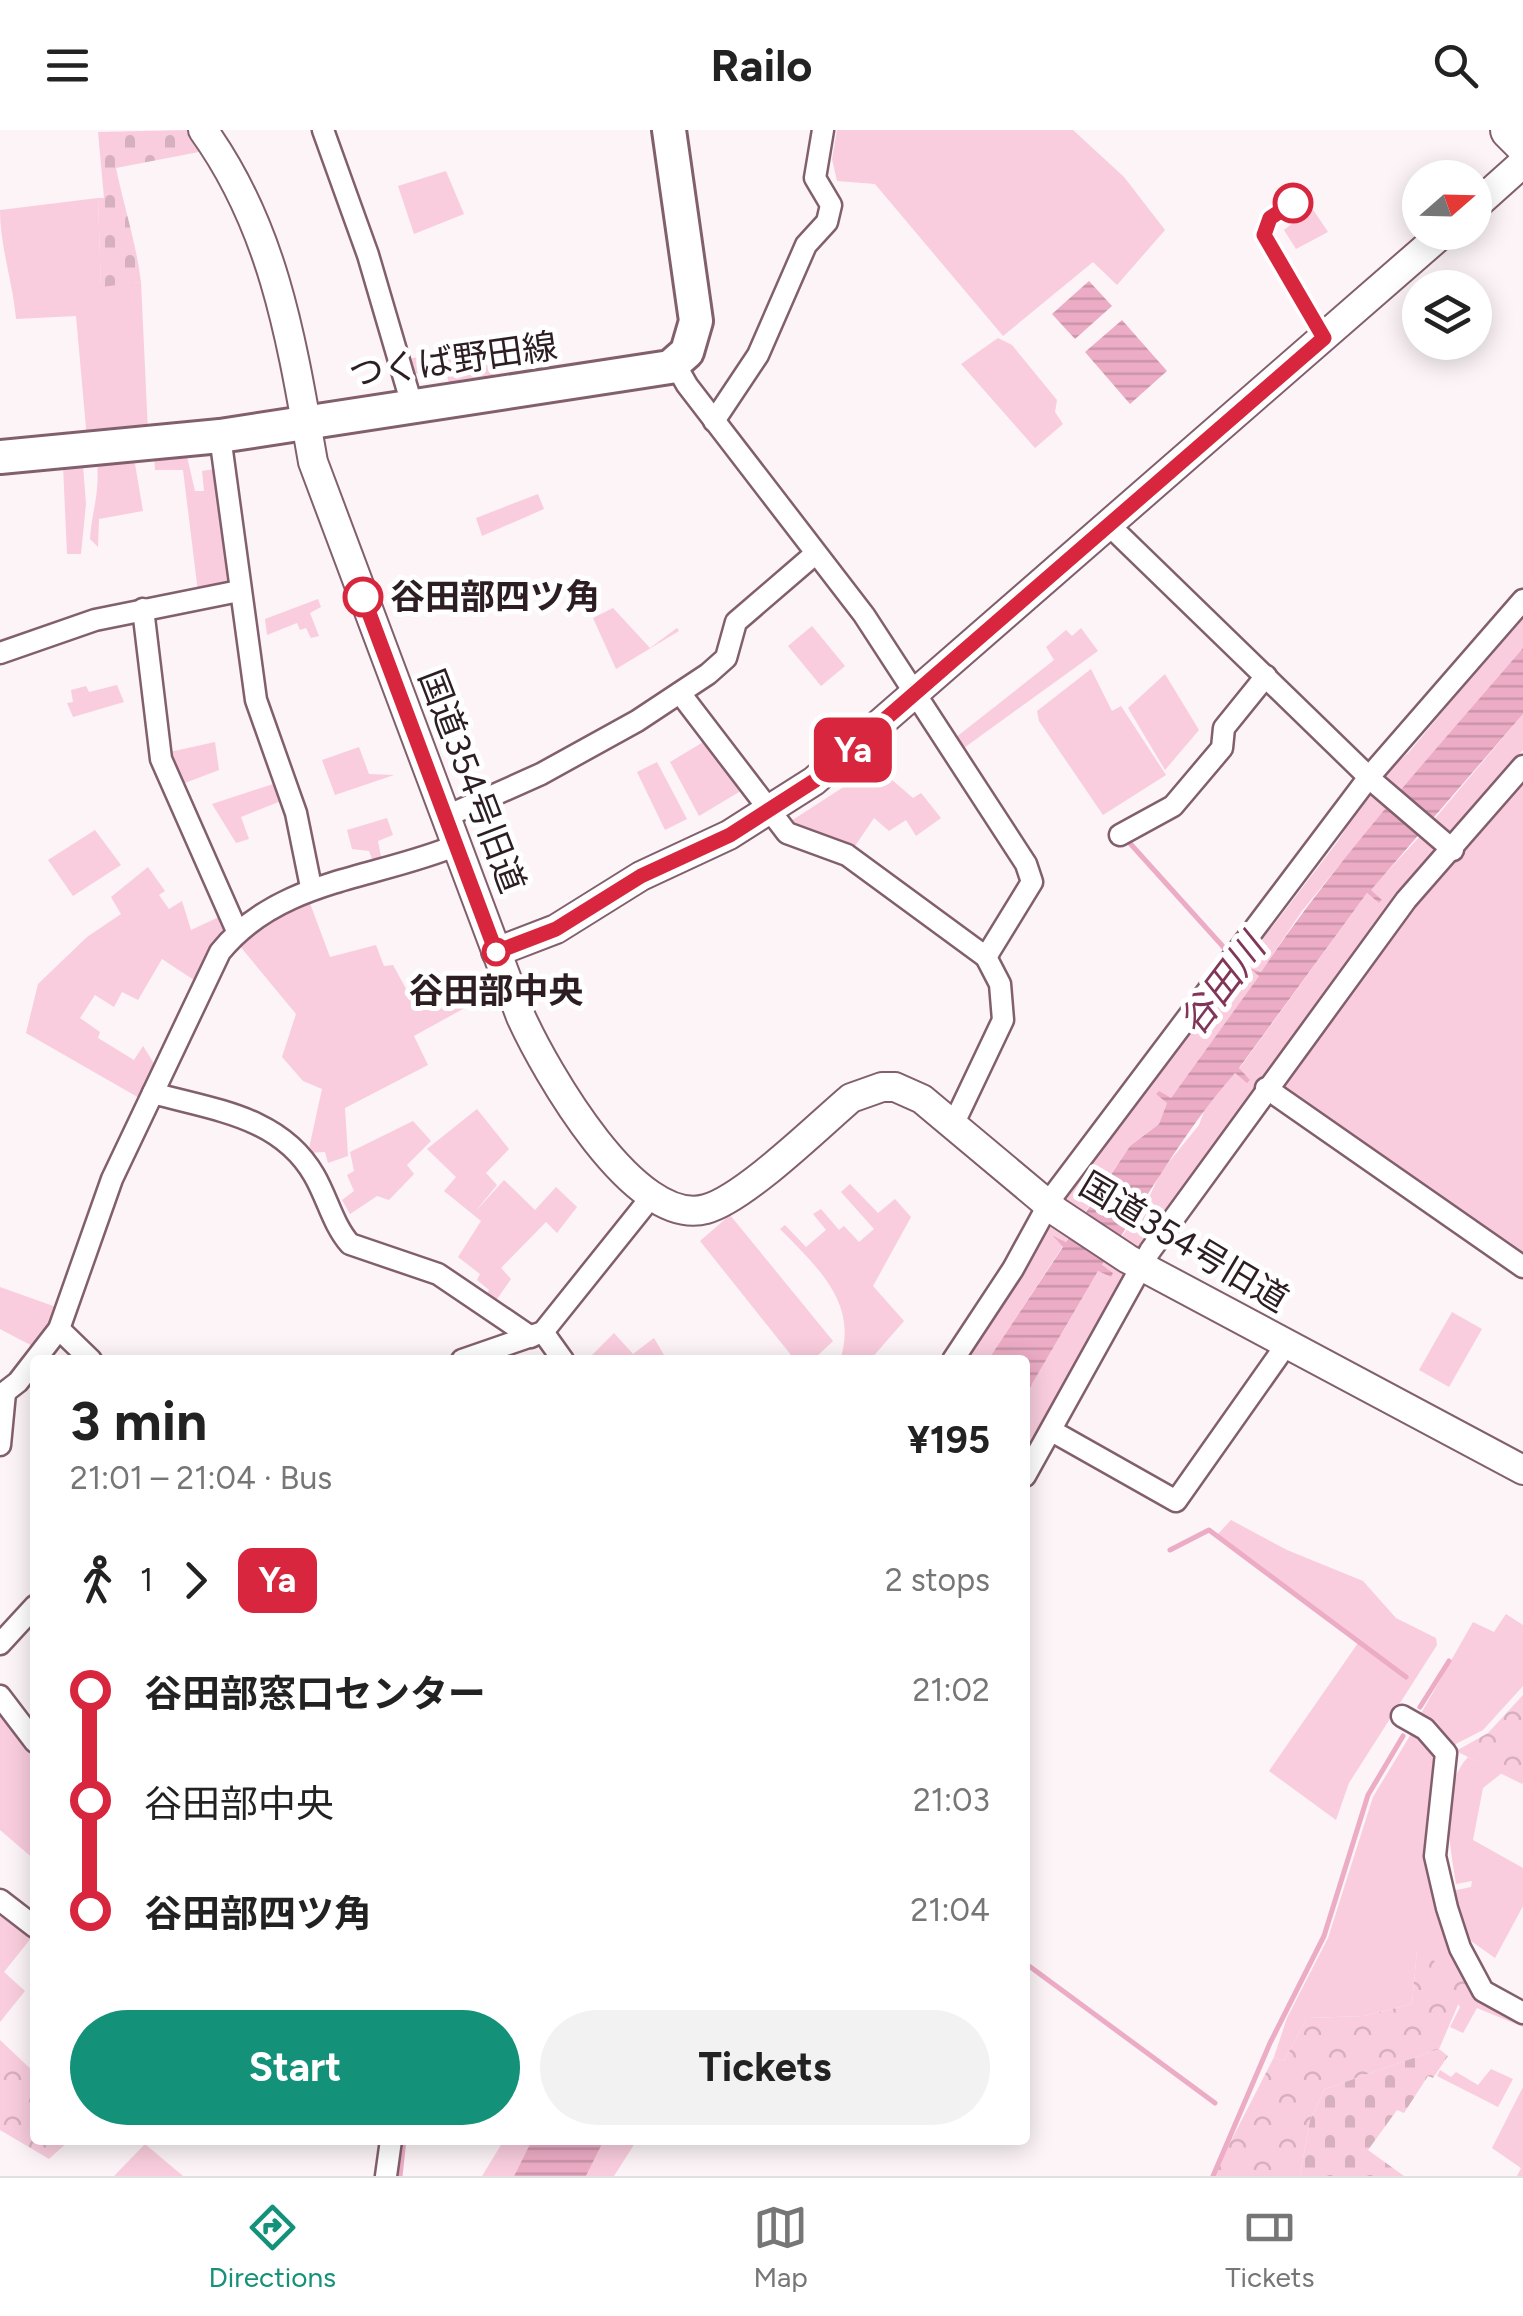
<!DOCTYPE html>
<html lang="en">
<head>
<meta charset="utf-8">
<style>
	:root { --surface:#fff; --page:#f2f2f2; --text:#222; --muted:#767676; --line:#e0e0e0; --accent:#149279 }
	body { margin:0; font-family:Figtree,"Noto Sans JP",sans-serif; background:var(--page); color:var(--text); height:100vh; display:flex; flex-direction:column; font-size:38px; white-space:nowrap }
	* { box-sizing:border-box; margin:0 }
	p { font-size:32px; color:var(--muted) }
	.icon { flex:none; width:55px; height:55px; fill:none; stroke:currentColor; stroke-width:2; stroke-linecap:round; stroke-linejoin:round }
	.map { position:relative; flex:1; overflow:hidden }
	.drawer { position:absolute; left:30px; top:1225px; width:1000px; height:790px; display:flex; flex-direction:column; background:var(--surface); border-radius:10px; box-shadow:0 5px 25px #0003 }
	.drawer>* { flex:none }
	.badge { padding:0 20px; border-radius:15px; font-size:35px; line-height:65px }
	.needle { width:65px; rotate:70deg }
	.buttons { position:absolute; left:1402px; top:30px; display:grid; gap:20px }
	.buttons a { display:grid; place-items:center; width:90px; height:90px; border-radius:50%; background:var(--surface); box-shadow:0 5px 25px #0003; font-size:50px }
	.map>.badge { position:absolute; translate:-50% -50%; box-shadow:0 0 0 5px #fff }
	.legs { display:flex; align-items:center; gap:15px; height:110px; padding:0 40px; font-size:32px }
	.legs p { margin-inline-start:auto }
	.summary { display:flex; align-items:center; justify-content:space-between; height:170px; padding:0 40px }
	h1 { font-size:55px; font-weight:700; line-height:75px }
	.action { display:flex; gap:20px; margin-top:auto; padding:20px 40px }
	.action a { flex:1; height:115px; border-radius:60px; background:var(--accent); color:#fff; font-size:40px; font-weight:700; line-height:115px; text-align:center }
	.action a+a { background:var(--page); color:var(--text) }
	ul { padding:0 40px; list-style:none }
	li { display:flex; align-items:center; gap:35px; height:110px; font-size:38px }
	li i { display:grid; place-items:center; width:15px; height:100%; margin:0 12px; background:currentColor }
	li i::after { content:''; width:25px; height:25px; margin:-12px; border:8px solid; border-radius:50%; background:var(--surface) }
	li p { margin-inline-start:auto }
	li:first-child i { background:linear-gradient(#0000 50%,currentColor 0) }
	li:last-child i { background:linear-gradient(currentColor 50%,#0000 0) }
	header { display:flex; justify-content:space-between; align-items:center; height:130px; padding:0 40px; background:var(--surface); font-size:45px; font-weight:700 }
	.dock { display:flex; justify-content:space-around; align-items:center; height:140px; border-top:2px solid var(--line); background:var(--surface); font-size:28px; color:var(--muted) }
	.dock a { display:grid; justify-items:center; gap:5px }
	.dock .active { color:var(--accent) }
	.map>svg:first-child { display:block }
</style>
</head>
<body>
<header><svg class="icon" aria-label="menu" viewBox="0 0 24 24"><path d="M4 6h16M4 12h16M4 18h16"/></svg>Railo<svg class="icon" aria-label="search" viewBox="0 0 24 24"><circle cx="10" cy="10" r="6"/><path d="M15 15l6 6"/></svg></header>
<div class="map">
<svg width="1523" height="2046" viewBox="0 0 1523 2046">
	<defs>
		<pattern id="forest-crowns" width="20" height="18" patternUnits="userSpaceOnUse" patternTransform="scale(2.5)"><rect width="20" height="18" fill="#f9cddd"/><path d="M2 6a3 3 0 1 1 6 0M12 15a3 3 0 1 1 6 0" fill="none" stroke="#d6b0bd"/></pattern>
		<pattern id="cemetery-stones" width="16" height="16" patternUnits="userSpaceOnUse" patternTransform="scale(2.5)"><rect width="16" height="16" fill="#f9cddd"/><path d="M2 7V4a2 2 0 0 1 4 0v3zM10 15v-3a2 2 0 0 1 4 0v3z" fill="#d6b0bd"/></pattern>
		<pattern id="water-rules" width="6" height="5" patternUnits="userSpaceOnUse" patternTransform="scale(2.5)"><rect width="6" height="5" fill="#ecacc5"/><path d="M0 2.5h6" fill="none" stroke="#cb94a9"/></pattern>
	</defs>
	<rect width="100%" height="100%" fill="#fcf4f6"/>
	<g fill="#f9cddd">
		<path d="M837,0H1073L1124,47L1165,100L1117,155L1093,132L1003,206L875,54L837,51L832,29Z"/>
		<path d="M446,41L464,84L414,104L398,56Z"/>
		<path d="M98,68L101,156L141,152L148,302L87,309L76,186L16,189C13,152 0,117 0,80Z"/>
		<path d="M1312,78L1328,102L1296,119L1284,100Z"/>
		<path d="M998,208L1012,215L1057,270L1055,282L1063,294L1035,318L961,234Z"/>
		<path d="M459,221L463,238L492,232L495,250L450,257L446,241L410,244L407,229Z"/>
		<path d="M186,322L195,361H204L202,341L220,338L235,454L198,462L183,340H155L154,325Z"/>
		<path d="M134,328L143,381L99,389L98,417L90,409C92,379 100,365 97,331Z"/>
		<path d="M83,335L86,374L81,424H67L63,336Z"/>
		<path d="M538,364L544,379L482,406L476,388Z"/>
		<path d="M318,469L321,477L310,483L319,506L311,508L306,498L300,500L297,493L267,505L265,489Z"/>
		<path d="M613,478L650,518L677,498L679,501L616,539L593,488Z"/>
		<path d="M1523,485V518L1399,663L1381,648L1410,621Z"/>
		<path d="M812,496L845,536L821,556L788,516Z"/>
		<path d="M1081,498L1098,521L957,623L950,612L1054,530L1046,517L1066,500L1072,506Z"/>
		<path d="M1091,539L1112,581L1121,576L1166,645L1103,685L1039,591L1037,581Z"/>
		<path d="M1165,544L1199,600L1165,640L1128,578Z"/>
		<path d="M117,555L124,572L73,587L67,573L73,572L71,560L86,556L89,562Z"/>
		<path d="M1523,584V620L1451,708L1432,692Z"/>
		<path d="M705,611L744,659L699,686L670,632Z"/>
		<path d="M215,612L219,640L177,656L165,623Z"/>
		<path d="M359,617L369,644L394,645L335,665L322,630Z"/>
		<path d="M890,627L893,632L884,643L913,668L921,663L941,688L916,706L906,690L889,701L874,688L853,719L791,691Z"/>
		<path d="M657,632L687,689L665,700L637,642Z"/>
		<path d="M1523,647V1124L1285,963L1283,954L1415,773Z"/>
		<path d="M273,654L286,669L241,687L249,709L236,713L212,674Z"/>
		<path d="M1370,660L1389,674L1302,781L1261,842L1248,836L1259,846L1171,968L1157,963L1167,973L1159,994L1130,1016L1083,1085L1062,1071L1338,711Z"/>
		<path d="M387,688L393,705L378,711L382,732L374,734L369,721L352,719L347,700Z"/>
		<path d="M95,700L121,735L73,766L48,730Z"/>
		<path d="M1423,703L1442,720L1383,783L1137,1120L1120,1109L1148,1070L1160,1043L1199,995L1209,968L1235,943L1247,952L1249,949L1239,939L1367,763L1379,773L1382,770L1370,760Z"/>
		<path d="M148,737L165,761L159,765L169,779L182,771L191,800L221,786L227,798L200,854L162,829L138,870L122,862L114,877L95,865L80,888L100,902L98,908L134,930L143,916L155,935L141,969L26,903L38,854L87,807L121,784L111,767Z"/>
		<path d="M308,768L330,827L376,815L384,836L393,835L416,877L483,848L490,864L414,906L428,935L345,978L348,1026L328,1033L325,1022L308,1023L322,959L303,951L282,927L296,884L239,815Z"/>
		<path d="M477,979L509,1019L486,1043L497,1055L475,1082L504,1050L535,1080L556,1057L577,1077L557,1103L546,1092L501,1138L511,1149L492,1176L484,1169L489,1160L477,1150L480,1144L458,1127L481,1091L444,1061L456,1047L427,1019Z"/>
		<path d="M413,991L431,1011L407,1035L414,1044L389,1070L377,1066L350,1084L342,1070L354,1061L347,1045L354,1041L350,1022Z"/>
		<path d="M850,1054L878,1083L895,1069L911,1087L873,1156L904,1191L870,1230H840C859,1173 817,1137 780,1099L785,1095L806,1117L826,1100L813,1084L821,1079L839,1100L844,1096L859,1112L874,1099L841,1062Z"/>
		<path d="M730,1085L833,1211L813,1230H795L700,1111Z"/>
		<path d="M1049,1096L1068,1108L1066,1112L1054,1107L1063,1116L988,1230H965Z"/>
		<path d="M1105,1130L1125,1143L1025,1332V1266L1098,1141L1111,1147L1102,1136Z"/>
		<path d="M0,1157L56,1177L36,1218L0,1199Z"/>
		<path d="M1452,1182L1482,1199L1449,1257L1419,1240Z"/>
		<path d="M614,1203L633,1224L654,1208L667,1230H587Z"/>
		<path d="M1231,1390L1287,1420L1363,1451L1396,1488L1436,1508L1437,1515L1349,1653L1336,1690L1269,1641L1358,1513L1217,1405Z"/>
		<path d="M1506,1484L1523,1495V1556L1483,1600L1448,1618L1419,1587L1473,1492L1494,1502Z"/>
		<path d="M0,1576L35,1621V1730L0,1700Z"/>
		<path d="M1414,1599L1437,1622L1425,1712L1439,1787L1467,1853L1523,1888V1897L1477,1878L1463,1903L1450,1897L1460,1877L1429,1829L1417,1820L1412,1874L1364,1886L1307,1888L1284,1931L1274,1927L1287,1888L1328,1808L1373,1667Z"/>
		<path d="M1468,1627L1502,1643L1483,1658L1473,1710L1523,1738V1776L1495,1828L1471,1811L1452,1761L1471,1757L1472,1751L1456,1754C1450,1714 1438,1660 1468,1627Z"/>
		<path d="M0,1782L32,1807L4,1842L25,1861L0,1892Z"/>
		<path d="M1491,1939L1513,1949L1498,1977L1437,1946L1440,1940L1451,1947L1456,1942L1478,1955Z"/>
		<path d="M1523,1957V2046H1517L1521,2038L1492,2018Z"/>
		<path d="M504,2010H532L514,2046H482Z"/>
		<path d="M604,2010H637L614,2046H586Z"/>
		<path d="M145,2014L183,2046H114Z"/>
	</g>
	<g fill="url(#forest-crowns)">
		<path d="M1523,1565V1652L1522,1654L1456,1621L1488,1603Z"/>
		<path d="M1417,1819L1467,1854L1439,1919L1325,1959L1310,1990L1300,2046H1213L1274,1927L1284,1931L1307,1888L1364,1886L1412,1874Z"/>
		<path d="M0,1910L35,1943V2010H70L49,2029L0,2000Z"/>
	</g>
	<g fill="url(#cemetery-stones)">
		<path d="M188,0L204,21L116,38C124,77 136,112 141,152L101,157L98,68H104L98,2Z"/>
		<path d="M1439,1919L1448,1926L1433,1948L1428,1946L1404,1983L1397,1980L1368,2020L1404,2046H1300L1310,1990L1325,1959Z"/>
	</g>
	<g fill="url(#water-rules)">
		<path d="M1089,151L1112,176L1075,209L1052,184Z"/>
		<path d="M1122,190L1167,241L1130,274L1085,222Z"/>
		<path d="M1523,518V584L1371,760L1382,770L1379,773L1367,763L1239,938L1250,950L1247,953L1235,943C1185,999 1145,1071 1102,1135L1113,1143L1111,1147L1098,1141L1025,1266V1230H988L1063,1117L1053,1106L1066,1112L1130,1016L1159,994L1167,973L1156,964L1159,961L1171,968L1259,846L1248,837L1261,842C1339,726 1433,623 1523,518Z"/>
		<path d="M532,2010H604L586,2046H514Z"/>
	</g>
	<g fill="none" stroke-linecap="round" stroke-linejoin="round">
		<g stroke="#ecacc5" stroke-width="5">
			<path d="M1127,710L1227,821"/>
			<path d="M1170,1420L1209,1400L1406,1547"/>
			<path d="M1420,1577L1449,1531"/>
			<path d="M1025,1833L1215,1973"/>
			<path d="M400,2046L404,2010"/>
			<path d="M1213,2046L1270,1913L1324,1806L1368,1665L1403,1606"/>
		</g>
		<defs>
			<g id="street">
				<path d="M323,0L368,125L412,275"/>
				<path d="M675,234L687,255L864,485L1026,734L1032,752L986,827"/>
				<path d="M714,291L758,225L806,115L827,92L831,75L815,48L823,0"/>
				<path d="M220,306L256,570L296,683L311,757"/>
				<path d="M1110,396L1376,654L1453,720"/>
				<path d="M143,479L161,629L237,801"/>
				<path d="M0,523L95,490L239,461"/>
				<path d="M680,563L787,703L847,725L986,827L1000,854L1003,890L954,993"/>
				<path d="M447,686L541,644L637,591L708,544L726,528L736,492L815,424"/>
				<path d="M1120,705L1173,676L1222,618L1224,598L1266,546"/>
				<path d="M1266,958L1523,1137"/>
				<path d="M153,963C213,980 280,986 314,1045C327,1067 333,1095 350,1114L438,1144L531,1207"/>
				<path d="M59,1199L91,1230"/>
				<path d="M543,1202L563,1230"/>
				<path d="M462,1230L543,1202L652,1066"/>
				<path d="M953,1230L1013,1139L1053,1066L1369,647L1523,470"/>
				<path d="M0,1266L18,1252L59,1199L112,1049L220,822C279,749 376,749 457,715"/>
				<path d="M1052,1301L1176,1371L1286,1215"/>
				<path d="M0,1315L5,1263"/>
				<path d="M1025,1346L1150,1121L1406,770L1523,636"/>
				<path d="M0,1514L35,1476"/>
				<path d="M0,1566L35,1612"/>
				<path d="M1402,1586L1425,1599L1446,1623L1435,1726L1447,1778L1460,1818L1483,1861L1523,1883"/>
				<path d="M0,1770L35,1797"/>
				<path d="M386,2046L391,2010"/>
			</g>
			<g id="secondary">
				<path d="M203,0C275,100 292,213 313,332L521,887C545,940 635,1099 706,1079C744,1069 818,996 851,968L882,957H895L922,969L1057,1082L1128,1129L1523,1340"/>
				<path d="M1475,76L1523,33"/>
				<path d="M496,822L556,799L641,746L729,705L814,651L1444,102"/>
			</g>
			<path id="primary" d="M0,327L220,306L670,237L687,222L696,191L669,0"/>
			<path id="highway" d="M1510,0L1523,13"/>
		</defs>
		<use href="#street" stroke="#825f6c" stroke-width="25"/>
		<use href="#secondary" stroke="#825f6c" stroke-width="32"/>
		<use href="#primary" stroke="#825f6c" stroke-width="38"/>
		<use href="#highway" stroke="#825f6c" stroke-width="42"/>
		<use href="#street" stroke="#fff" stroke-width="20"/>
		<use href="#secondary" stroke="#fff" stroke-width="28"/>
		<use href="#primary" stroke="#fff" stroke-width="32"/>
		<use href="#highway" stroke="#fff" stroke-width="38"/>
	</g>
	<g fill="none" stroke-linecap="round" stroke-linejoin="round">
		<defs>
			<path id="line-1" d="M363,467L496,822L556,799L641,746L730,705L814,651L1324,208L1264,105L1270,88L1293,73"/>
		</defs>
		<use href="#line-1" stroke="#fff" stroke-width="22"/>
		<use href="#line-1" stroke="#d7263d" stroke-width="15"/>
	</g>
	<g fill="#fff" stroke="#d7263d" stroke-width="5">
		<circle cx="1293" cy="73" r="18"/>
		<circle cx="363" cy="467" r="18"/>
		<circle cx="496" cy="822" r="12"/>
	</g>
	<g text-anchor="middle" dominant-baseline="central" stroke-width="10" stroke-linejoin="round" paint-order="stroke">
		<g font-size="35" fill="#2c1e23" stroke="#fff">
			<text transform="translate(453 230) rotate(-8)">つくば野田線</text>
			<text transform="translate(472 651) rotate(69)">国道354号旧道</text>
			<text transform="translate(1184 1112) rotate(31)">国道354号旧道</text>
		</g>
		<g font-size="35" font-weight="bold" fill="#2c1e23" stroke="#fff" text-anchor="start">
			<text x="390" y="467">谷田部四ツ角</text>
			<text x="496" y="861" text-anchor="middle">谷田部中央</text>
		</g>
		<g font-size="38" font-style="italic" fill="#813658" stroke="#fff">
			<text transform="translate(1222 855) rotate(-53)">谷田川</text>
		</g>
	</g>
</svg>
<div class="buttons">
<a><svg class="needle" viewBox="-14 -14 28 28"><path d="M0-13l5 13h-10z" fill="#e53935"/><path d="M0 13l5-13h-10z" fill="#767676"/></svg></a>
<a><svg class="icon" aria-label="layers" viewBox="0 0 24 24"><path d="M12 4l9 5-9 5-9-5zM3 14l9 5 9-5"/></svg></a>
</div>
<b class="badge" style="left:853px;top:620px;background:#d7263d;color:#fff">Ya</b>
<section class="drawer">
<div class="summary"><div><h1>3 min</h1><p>21:01 – 21:04 · Bus</p></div><b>¥195</b></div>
<div class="legs"><svg class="icon" aria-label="walk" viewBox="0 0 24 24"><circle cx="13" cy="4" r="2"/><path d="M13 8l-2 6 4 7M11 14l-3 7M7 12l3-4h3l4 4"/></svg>1<svg class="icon" aria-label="forward" viewBox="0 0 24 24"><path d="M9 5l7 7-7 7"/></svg><b class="badge" style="background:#d7263d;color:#fff">Ya</b><p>2 stops</p></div>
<ul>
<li><i style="color:#d7263d"></i><b>谷田部窓口センター</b><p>21:02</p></li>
<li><i style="color:#d7263d"></i><span>谷田部中央</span><p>21:03</p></li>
<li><i style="color:#d7263d"></i><b>谷田部四ツ角</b><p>21:04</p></li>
</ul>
<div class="action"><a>Start</a><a>Tickets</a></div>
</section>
</div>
<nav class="dock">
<a class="active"><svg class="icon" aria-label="directions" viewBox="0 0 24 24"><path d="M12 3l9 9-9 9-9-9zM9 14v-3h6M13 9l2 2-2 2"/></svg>Directions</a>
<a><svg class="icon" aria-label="map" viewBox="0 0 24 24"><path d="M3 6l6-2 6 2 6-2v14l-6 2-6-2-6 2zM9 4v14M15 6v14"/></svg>Map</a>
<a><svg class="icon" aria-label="tickets" viewBox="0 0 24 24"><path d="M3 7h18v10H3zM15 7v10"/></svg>Tickets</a>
</nav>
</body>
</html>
